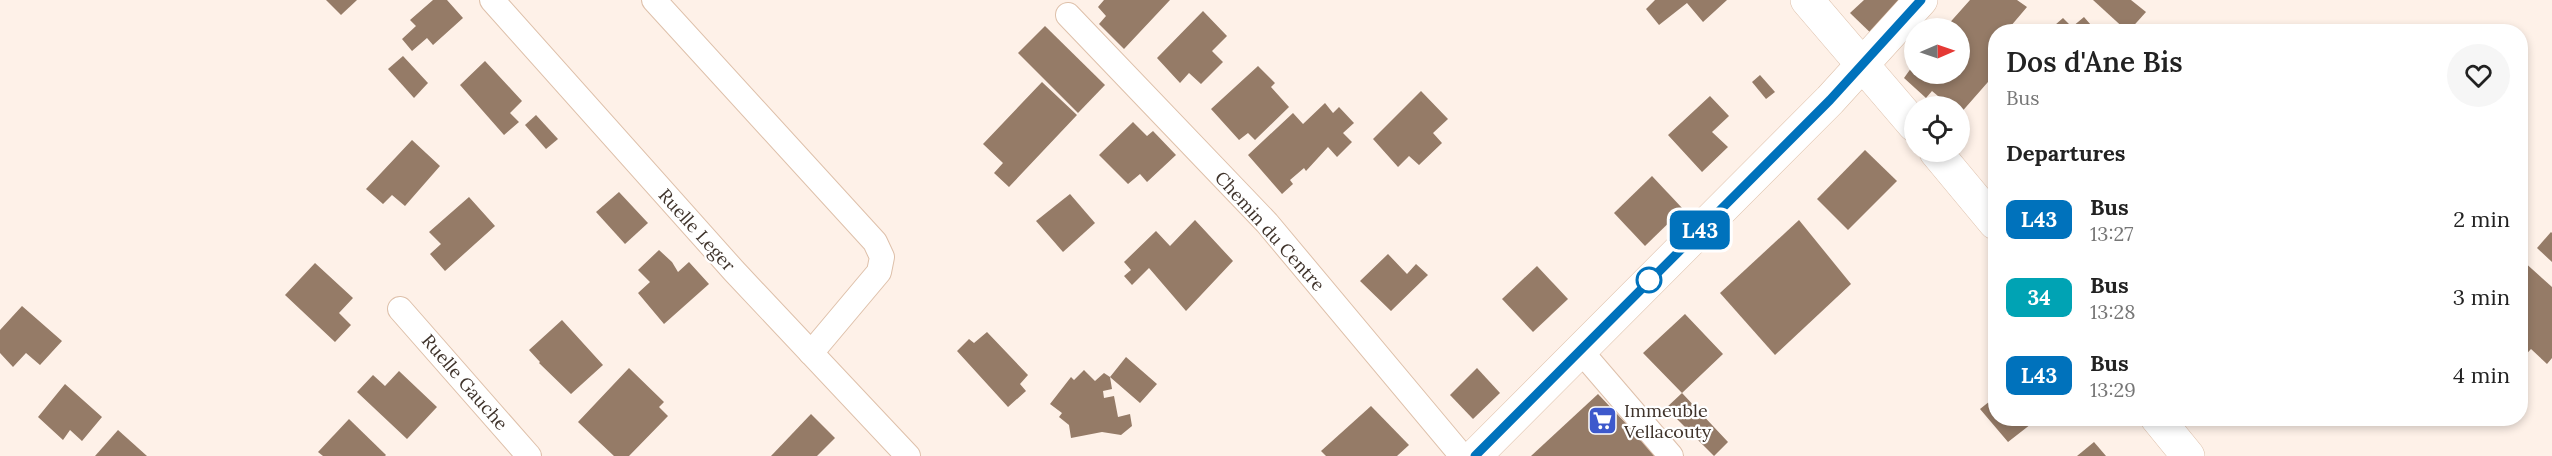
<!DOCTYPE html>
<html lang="en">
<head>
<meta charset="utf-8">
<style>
	:root { --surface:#fff; --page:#f6f6f6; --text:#222; --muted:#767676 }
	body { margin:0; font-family:Lora,serif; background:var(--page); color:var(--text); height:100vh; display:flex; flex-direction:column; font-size:22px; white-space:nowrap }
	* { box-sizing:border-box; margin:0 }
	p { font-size:20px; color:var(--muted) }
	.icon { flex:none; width:33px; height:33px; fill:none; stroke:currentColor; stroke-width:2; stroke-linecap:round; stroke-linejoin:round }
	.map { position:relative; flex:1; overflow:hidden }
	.details { position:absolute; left:1988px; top:24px; width:540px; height:402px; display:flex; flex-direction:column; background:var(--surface); border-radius:24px; box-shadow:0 3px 9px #0003 }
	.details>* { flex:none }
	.badge { padding:0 12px; border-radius:9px; font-size:21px; line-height:39px }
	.needle { width:39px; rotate:88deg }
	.tools { position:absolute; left:1904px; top:18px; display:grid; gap:12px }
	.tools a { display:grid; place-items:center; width:66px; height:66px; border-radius:50%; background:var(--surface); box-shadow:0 3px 9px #0003; font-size:30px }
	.map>.badge { position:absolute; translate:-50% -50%; box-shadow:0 0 0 3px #fff }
	h2 { padding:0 18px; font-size:22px; line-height:54px }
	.round { display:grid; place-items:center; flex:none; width:63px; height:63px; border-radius:32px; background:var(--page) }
	.headline { display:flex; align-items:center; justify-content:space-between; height:102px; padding:0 18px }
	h1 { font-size:28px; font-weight:600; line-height:45px }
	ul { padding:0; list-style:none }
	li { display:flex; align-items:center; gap:18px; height:78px; padding:0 18px }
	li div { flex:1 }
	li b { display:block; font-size:22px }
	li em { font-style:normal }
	li .badge { min-width:66px; font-weight:700; text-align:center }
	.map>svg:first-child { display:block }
</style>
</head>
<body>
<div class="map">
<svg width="2552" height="456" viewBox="0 0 2552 456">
	<rect width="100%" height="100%" fill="#fef1e8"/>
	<g fill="#957b67">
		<path d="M326,0H357L341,15Z"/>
		<path d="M433,0H447L463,18L433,45L427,38L412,51L402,39L416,26L410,20Z"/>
		<path d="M1104,0H1170L1124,49L1099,24L1106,16L1098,7Z"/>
		<path d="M1655,0H1727L1703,22L1687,3L1659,25L1646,9Z"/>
		<path d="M1864,0H1919L1879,41L1850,13Z"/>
		<path d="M1970,0H2017L2027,7L2010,27L2014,32H1995V74L1959,115V106H1950L1932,91L1926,98L1904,78L1914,64V74H1959V28H1945Z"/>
		<path d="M2093,0H2131L2146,12L2128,32Z"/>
		<path d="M1203,11L1227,36L1212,51L1223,62L1201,84L1189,73L1180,83L1157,58Z"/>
		<path d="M2084,17L2097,32H2047L2063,18L2072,27Z"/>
		<path d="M1045,26L1105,85L1078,113L1018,53Z"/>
		<path d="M403,56L428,83L414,98L388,69Z"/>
		<path d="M485,61L522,101L510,113L519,122L504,135L460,85Z"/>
		<path d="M1258,66L1275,83L1271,87L1289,107L1255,140L1248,133L1239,140L1211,109Z"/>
		<path d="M1760,75L1775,92L1766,99L1752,82Z"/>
		<path d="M1042,82L1077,115L1009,187L994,173L1003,163L983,144Z"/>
		<path d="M1421,91L1448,119L1433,133L1442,143L1419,165L1409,156L1398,167L1373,139Z"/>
		<path d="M1710,96L1729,116L1712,132L1728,147L1702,172L1668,135Z"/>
		<path d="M1325,103L1333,113L1339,107L1354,123L1343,133L1352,142L1337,157L1328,147L1306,171L1304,168L1290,180L1293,184L1282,194L1248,155L1293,113L1303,124Z"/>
		<path d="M536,115L558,139L546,149L525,125Z"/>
		<path d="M1133,122L1147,136L1153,131L1176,155L1147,182L1140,174L1128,184L1099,155Z"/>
		<path d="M412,140L440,166L405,206L392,195L383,204L366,189Z"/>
		<path d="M1865,150L1897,181L1848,230L1817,199Z"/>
		<path d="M1652,176L1683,209L1645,246L1614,213Z"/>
		<path d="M619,192L648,223L625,244L596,212Z"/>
		<path d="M1070,194L1095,223L1063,252L1036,221Z"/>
		<path d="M469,197L495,226L445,271L430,254L441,244L429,232Z"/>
		<path d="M1195,220L1233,261L1186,311L1149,268L1132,285L1124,276L1131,270L1124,262L1156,231L1170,246Z"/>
		<path d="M1799,220L1851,284L1775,355L1720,293Z"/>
		<path d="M2551,232L2552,233V262L2537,248Z"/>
		<path d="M659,250L672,262L678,272L689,262L709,284L664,324L638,293L650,282L638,270Z"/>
		<path d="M1388,254L1407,274L1416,264L1428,275L1391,311L1360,281Z"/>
		<path d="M2522,260L2552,287V358L2547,364L2531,349L2520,361V263Z"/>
		<path d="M315,263L353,298L339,313L351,325L335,342L285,295Z"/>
		<path d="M1537,266L1568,299L1533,332L1502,299Z"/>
		<path d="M22,306L62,341L40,365L26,353L13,367L0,353V330Z"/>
		<path d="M1685,314L1723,354L1682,393L1728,442L1714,456L1666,408L1682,393L1643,353Z"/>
		<path d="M562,320L603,365L571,394L539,363L540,362L529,350Z"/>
		<path d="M987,332L1028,375L1020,384L1026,391L1008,407L957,351L969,339L974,343Z"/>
		<path d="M1126,357L1157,384L1140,403L1110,377L1112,389L1103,391L1104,398L1114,396L1118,417L1130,414L1132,426L1121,435L1102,432L1071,438L1069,425L1059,417L1062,413L1050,404L1071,377L1074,380L1084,370L1095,381L1104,373L1110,377Z"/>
		<path d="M629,368L664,402L659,407L668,416L629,456H614L578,422Z"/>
		<path d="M1477,368L1500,393L1473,419L1450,395Z"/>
		<path d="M399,371L437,407L407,439L357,392L373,375L385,386Z"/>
		<path d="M65,384L102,417L82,441L70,430L63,440L38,417Z"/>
		<path d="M1598,394L1657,456H1531Z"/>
		<path d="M1995,397V418H2039L2008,442L1980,409Z"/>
		<path d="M1371,406L1409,445L1397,456H1326L1321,451Z"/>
		<path d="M811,414L835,438L817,456H771Z"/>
		<path d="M349,419L386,455L385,456H323L318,452Z"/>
		<path d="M118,430L147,456H95Z"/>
		<path d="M2094,442L2106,456H2077Z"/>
	</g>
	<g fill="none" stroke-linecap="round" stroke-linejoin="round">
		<defs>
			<g id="street">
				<path d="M492,0L734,271L908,456"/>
				<path d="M654,0L875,242L882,257L879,272L811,353"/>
				<path d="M1068,15L1267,223L1462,456"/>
				<path d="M400,309L529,456"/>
				<path d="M1579,349L1671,456"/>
			</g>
			<g id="secondary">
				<path d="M1807,0L1914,125"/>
				<path d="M1936,152L1995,223"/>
				<path d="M2157,418L2188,456"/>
				<path d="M1475,456L1830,100L1921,0"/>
			</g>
		</defs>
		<use href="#street" stroke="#dec0aa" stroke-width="26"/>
		<use href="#secondary" stroke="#dec0aa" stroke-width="34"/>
		<use href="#street" stroke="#fff" stroke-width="24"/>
		<use href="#secondary" stroke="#fff" stroke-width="33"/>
	</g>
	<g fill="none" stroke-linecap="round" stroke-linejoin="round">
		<defs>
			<path id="line" d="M1475,456L1830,100L1921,0"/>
		</defs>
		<use href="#line" stroke="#fff" stroke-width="14"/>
		<use href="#line" stroke="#0072bc" stroke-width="9"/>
	</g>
	<defs>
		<symbol id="supermarket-square" viewBox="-11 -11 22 22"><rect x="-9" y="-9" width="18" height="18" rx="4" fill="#3d59cc" stroke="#fff"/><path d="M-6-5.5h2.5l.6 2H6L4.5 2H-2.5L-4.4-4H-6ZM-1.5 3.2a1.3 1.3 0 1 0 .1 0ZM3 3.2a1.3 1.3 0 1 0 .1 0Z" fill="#fff"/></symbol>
	</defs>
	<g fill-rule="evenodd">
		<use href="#supermarket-square" x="1586" y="404" width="33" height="33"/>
	</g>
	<circle fill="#fff" stroke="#0072bc" stroke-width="3" cx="1649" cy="280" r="12"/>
	<g text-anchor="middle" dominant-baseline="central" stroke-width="4.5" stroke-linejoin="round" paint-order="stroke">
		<g font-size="18" fill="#3f332b" stroke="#fff">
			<text transform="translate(697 230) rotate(48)">Ruelle Leger</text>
			<text transform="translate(1270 231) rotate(48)">Chemin du Centre</text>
			<text transform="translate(465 382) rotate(49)">Ruelle Gauche</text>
		</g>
		<g font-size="18" fill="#3f332b" stroke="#fff" text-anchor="start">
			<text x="1624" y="410">Immeuble<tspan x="1624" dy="21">Vellacouty</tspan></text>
		</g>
	</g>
</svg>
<div class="tools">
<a><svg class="needle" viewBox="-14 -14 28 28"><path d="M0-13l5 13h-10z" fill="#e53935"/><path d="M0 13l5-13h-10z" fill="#767676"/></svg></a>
<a><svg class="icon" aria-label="locate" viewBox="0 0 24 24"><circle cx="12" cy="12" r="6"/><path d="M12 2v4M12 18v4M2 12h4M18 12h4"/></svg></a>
</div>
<b class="badge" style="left:1700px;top:230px;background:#0072bc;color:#fff">L43</b>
<section class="details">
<div class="headline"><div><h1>Dos d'Ane Bis</h1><p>Bus</p></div><a class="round"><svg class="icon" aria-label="heart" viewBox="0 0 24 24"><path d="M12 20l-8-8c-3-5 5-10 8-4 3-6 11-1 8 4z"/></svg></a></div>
<h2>Departures</h2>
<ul>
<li><span class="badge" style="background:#0072bc;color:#fff">L43</span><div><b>Bus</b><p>13:27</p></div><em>2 min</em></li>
<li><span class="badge" style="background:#00a3b4;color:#fff">34</span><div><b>Bus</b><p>13:28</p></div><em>3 min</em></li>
<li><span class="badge" style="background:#0072bc;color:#fff">L43</span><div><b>Bus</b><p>13:29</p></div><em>4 min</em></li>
</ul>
</section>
</div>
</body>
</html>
